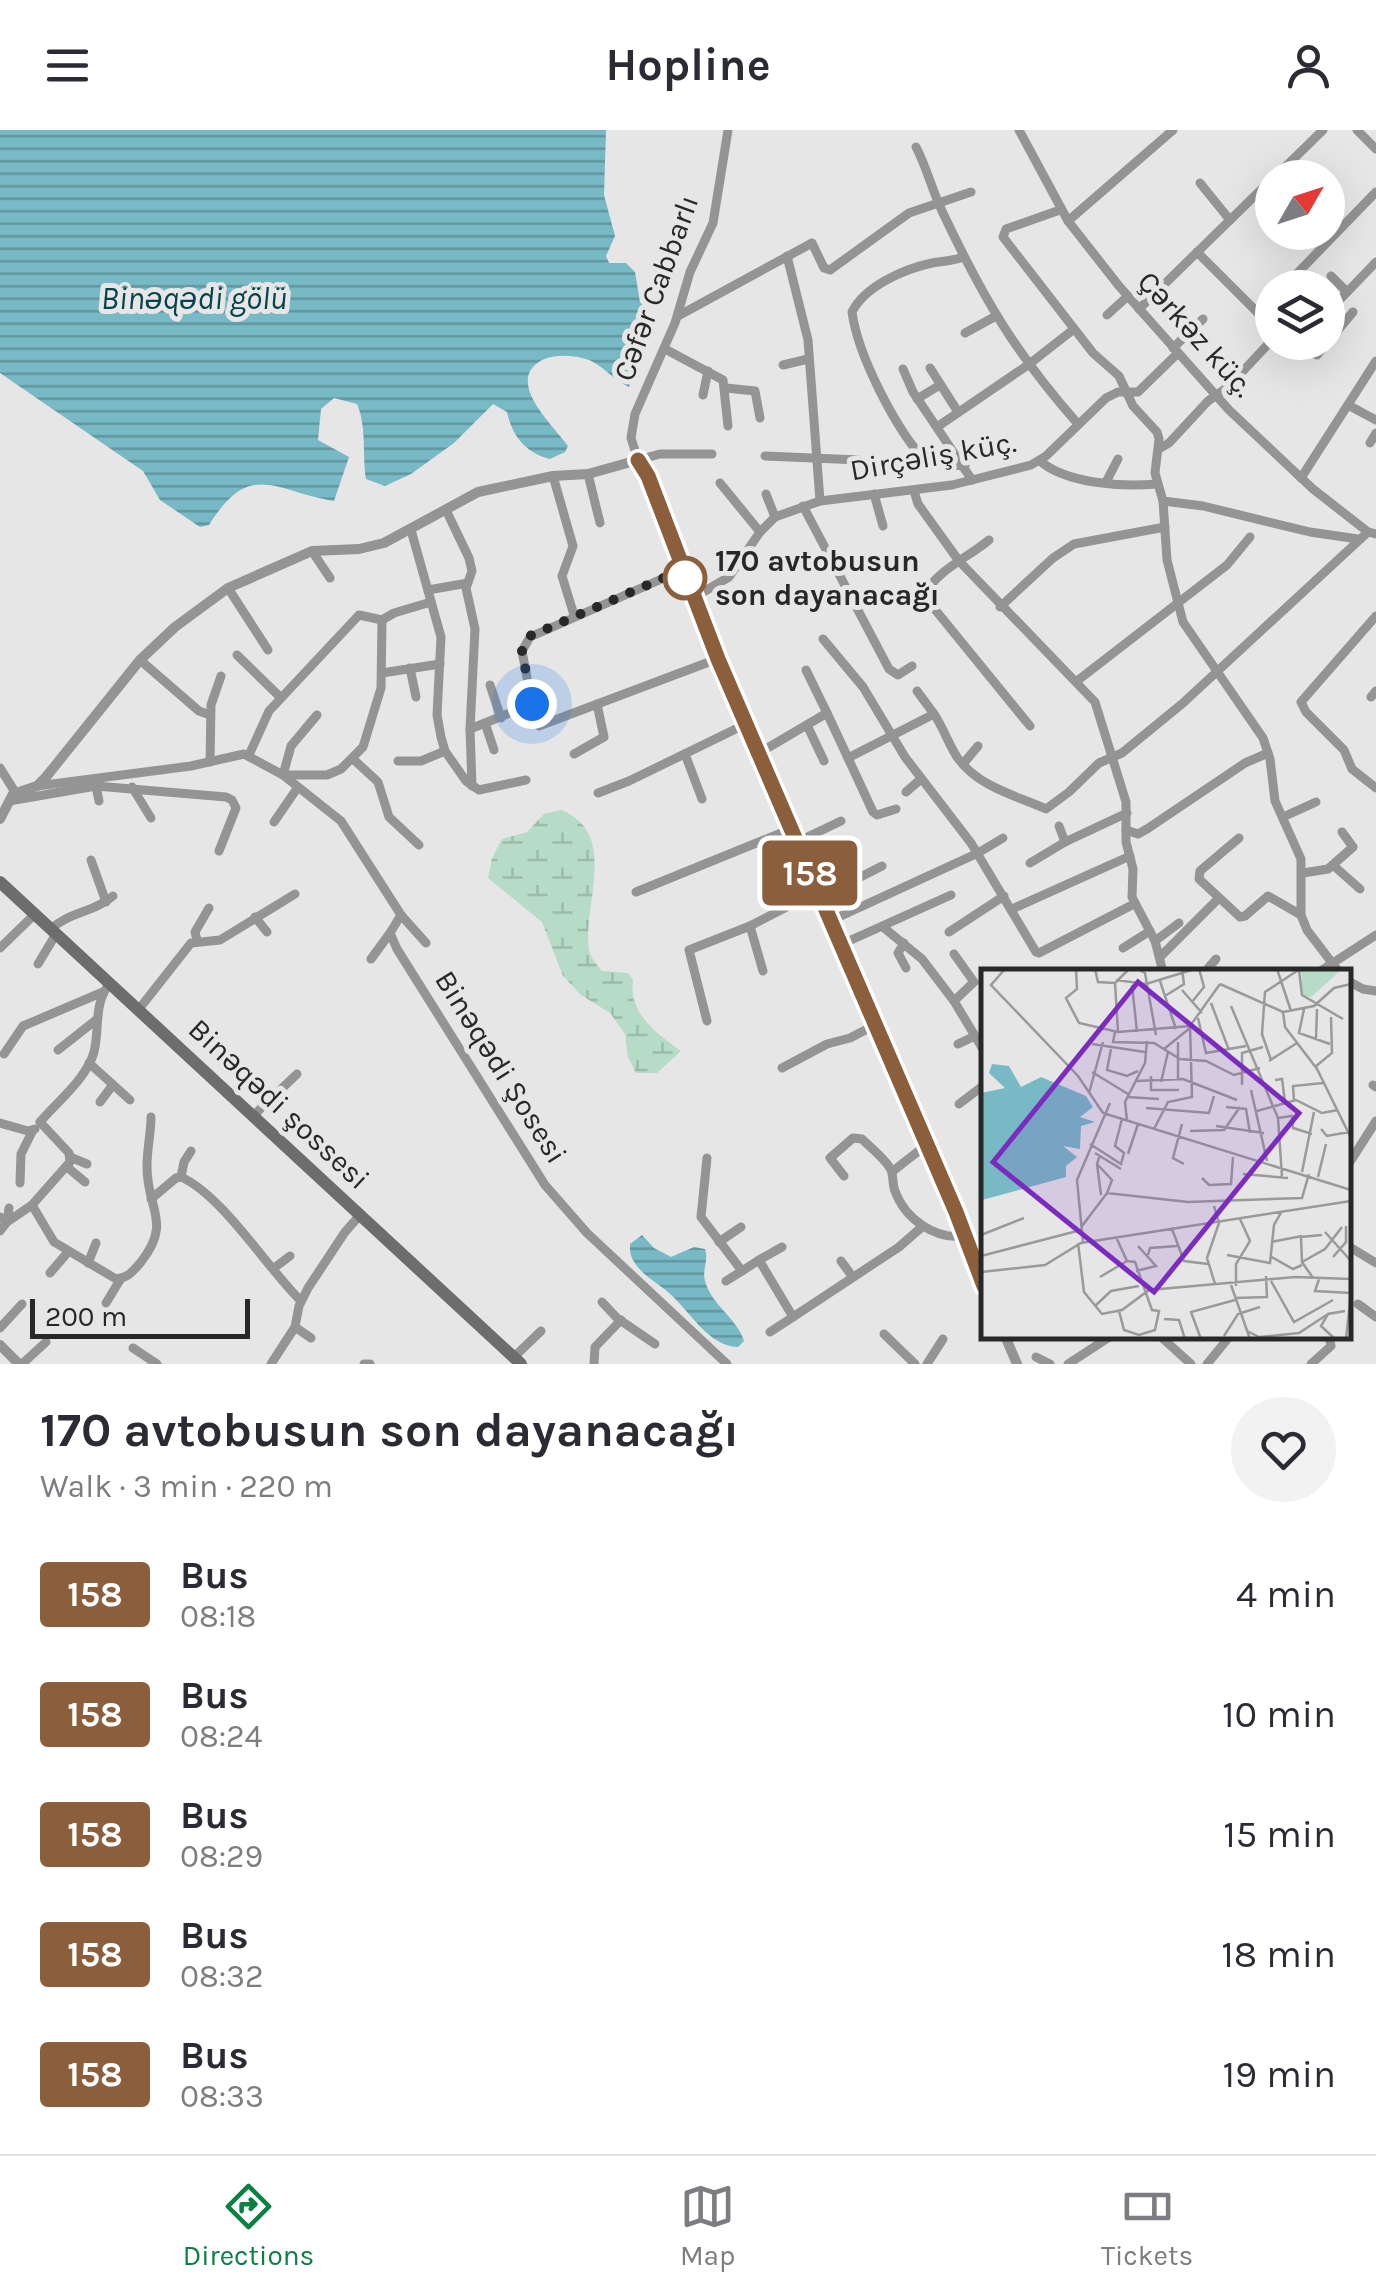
<!DOCTYPE html>
<html lang="en">
<head>
<meta charset="utf-8">
<style>
	:root { --surface:#fff; --page:#f2f2f3; --text:#2b2b33; --muted:#7c7c81; --line:#e1e1e2; --accent:#0b8043 }
	body { margin:0; font-family:Karla,sans-serif; background:var(--page); color:var(--text); height:100vh; display:flex; flex-direction:column; font-size:38px; white-space:nowrap }
	* { box-sizing:border-box; margin:0 }
	p { font-size:32px; color:var(--muted) }
	.icon { flex:none; width:55px; height:55px; fill:none; stroke:currentColor; stroke-width:2; stroke-linecap:round; stroke-linejoin:round }
	.map { position:relative; height:1234px; overflow:hidden }
	.panel { display:flex; flex-direction:column; background:var(--surface); flex:1 }
	.panel>* { flex:none }
	.badge { padding:0 20px; border-radius:8px; font-size:35px; line-height:65px }
	.needle { width:65px; rotate:51deg }
	.buttons { position:absolute; left:1255px; top:30px; display:grid; gap:20px }
	.buttons a { display:grid; place-items:center; width:90px; height:90px; border-radius:50%; background:var(--surface); box-shadow:0 10px 40px #0002; font-size:50px }
	.scale { position:absolute; left:30px; bottom:25px; width:220px; box-sizing:border-box; padding-left:10px; border:5px solid #272828; border-top:0; font-size:28px; line-height:35px; white-space:nowrap; color:#272828; -webkit-text-stroke:8px #e6e6e7; paint-order:stroke }
	.you { position:absolute; width:50px; height:50px; margin:-25px; border:8px solid #fff; border-radius:50%; background:#1a73e8; box-shadow:0 0 0 15px #1a73e833 }
	.map>.badge { position:absolute; translate:-50% -50%; box-shadow:0 0 0 5px #fff }
	.round { display:grid; place-items:center; flex:none; width:105px; height:105px; border-radius:52px; background:var(--page) }
	.summary { display:flex; align-items:center; justify-content:space-between; height:170px; padding:0 40px }
	h1 { font-size:48px; font-weight:700; line-height:75px }
	ul { padding:0; list-style:none }
	li { display:flex; align-items:center; gap:30px; height:120px; padding:0 40px }
	li div { flex:1 }
	li b { display:block; font-size:38px }
	li em { font-style:normal }
	li .badge { min-width:110px; font-weight:700; text-align:center }
	header { display:flex; justify-content:space-between; align-items:center; height:130px; padding:0 40px; background:var(--surface); font-size:45px; font-weight:700 }
	.menu { display:flex; justify-content:space-around; align-items:center; height:140px; border-top:2px solid var(--line); background:var(--surface); font-size:28px; color:var(--muted) }
	.menu a { display:grid; justify-items:center; gap:5px }
	.menu .active { color:var(--accent) }
	.map>svg:first-child { display:block }
</style>
</head>
<body>
<header><svg class="icon" aria-label="menu" viewBox="0 0 24 24"><path d="M4 6h16M4 12h16M4 18h16"/></svg>Hopline<svg class="icon" aria-label="person" viewBox="0 0 24 24"><circle cx="12" cy="8" r="4"/><path d="M4 21q1-7 8-7t8 7"/></svg></header>
<div class="map">
<svg width="1376" height="1234" viewBox="0 0 1376 1234">
	<defs>
		<pattern id="wetland-marsh" width="20" height="14" patternUnits="userSpaceOnUse" patternTransform="scale(2.5)"><rect width="20" height="14" fill="#b6dbc6"/><path d="M1 5h8M5 5V1M11 12h8M15 12V8" fill="none" stroke="#9cbcaa"/></pattern>
		<pattern id="water-rules" width="6" height="5" patternUnits="userSpaceOnUse" patternTransform="scale(2.5)"><rect width="6" height="5" fill="#77b9c4"/><path d="M0 2.5h6" fill="none" stroke="#62969f"/></pattern>
	</defs>
	<rect width="100%" height="100%" fill="#e6e6e7"/>
	<path fill="url(#wetland-marsh)" d="M561,680C620,703 582,776 589,820C590,827 597,835 602,841L628,843L633,850C628,883 657,904 681,921L657,943H636L628,927L625,904L610,883L581,865L563,846L542,792L488,748L492,728L502,709L527,702L544,684Z"/>
	<g fill="url(#water-rules)">
		<path d="M0,0H606L604,65L615,106L606,126L609,133H626L635,142L640,172L652,185L629,257C614,250 603,236 589,230C575,225 555,224 542,230C503,251 555,297 568,316L565,322L550,329C526,323 512,306 507,282L493,274L454,313L411,344L385,356L366,349C362,323 367,298 357,274L334,268L321,279L318,310L349,327L334,371C274,361 250,329 209,395L200,397L160,370L143,341L0,243Z"/>
		<path d="M642,1105L654,1118L671,1127L694,1117L705,1119C709,1131 702,1139 705,1151C712,1176 737,1188 744,1211L738,1217C708,1216 690,1181 669,1163C657,1152 641,1145 633,1130C630,1125 630,1120 630,1114Z"/>
	</g>
	<g fill="none" stroke-linecap="round" stroke-linejoin="round">
		<g stroke="#959494" stroke-width="9">
			<path d="M1019,0L1068,91L1119,156L1229,280L1313,359L1368,402L1376,404"/>
			<path d="M1357,0L1376,19"/>
			<path d="M916,17C927,38 932,60 942,81C982,166 1015,223 1078,294"/>
			<path d="M1274,48L1323,0"/>
			<path d="M1200,53L1230,90"/>
			<path d="M1060,80L1006,99L1003,107L1093,223L1119,246L1133,276L1157,302L1159,309L1155,343L1163,371L1167,430L1183,492L1263,608L1270,629L1275,671L1301,729V785L1307,800L1339,842"/>
			<path d="M1068,91L1173,0"/>
			<path d="M1197,122L1259,184"/>
			<path d="M787,126L808,210L820,371"/>
			<path d="M964,127C953,131 943,131 932,133C904,139 865,156 852,182C858,226 896,300 927,333L965,336"/>
			<path d="M1331,146L1347,162"/>
			<path d="M1283,158L1376,62"/>
			<path d="M1272,168L1259,184L1272,203"/>
			<path d="M1139,179L1272,49"/>
			<path d="M1328,182L1376,132"/>
			<path d="M1107,185L1128,166"/>
			<path d="M678,186L812,113L824,138L830,140L909,83L971,62"/>
			<path d="M965,203L996,186"/>
			<path d="M1296,214L1317,225L1353,182"/>
			<path d="M1173,218L1203,189"/>
			<path d="M665,219L723,250L728,296"/>
			<path d="M783,235L808,229"/>
			<path d="M930,238L958,282"/>
			<path d="M903,239L913,262L972,350"/>
			<path d="M726,258L755,261L760,288"/>
			<path d="M703,265L708,241"/>
			<path d="M917,269L940,255"/>
			<path d="M1348,275L1376,290"/>
			<path d="M937,297L1028,235L1074,199"/>
			<path d="M1370,313L1376,303"/>
			<path d="M1159,319L1169,313L1208,271L1228,257L1272,210"/>
			<path d="M712,324H660L638,330L631,308L635,284L675,193L690,142L713,93L728,0"/>
			<path d="M765,326L860,330"/>
			<path d="M1040,331C1067,354 1123,357 1157,354"/>
			<path d="M588,344L600,393"/>
			<path d="M553,346L573,416L562,446L574,485"/>
			<path d="M1301,348L1376,231"/>
			<path d="M1106,352L1118,329"/>
			<path d="M720,353L760,402"/>
			<path d="M914,361L918,374L959,431L1095,572L1126,672V712L1133,739L1132,767L1155,811L1163,842"/>
			<path d="M766,364L775,387"/>
			<path d="M874,364L883,396"/>
			<path d="M1163,371L1203,376L1310,402L1358,409"/>
			<path d="M803,376L889,539L898,545L912,536"/>
			<path d="M446,380L469,428L472,441L466,458L475,499L470,599L532,574L522,521L530,507L682,440"/>
			<path d="M411,400L441,507L437,585L441,607L445,621L466,651L479,660L526,650"/>
			<path d="M989,410C969,427 935,441 924,466L1030,596"/>
			<path d="M312,421L330,448"/>
			<path d="M228,458L268,520"/>
			<path d="M428,460L468,453"/>
			<path d="M693,468L729,447L760,402L775,387L820,371L952,355L1031,335L1046,326L1106,268L1118,262H1138L1178,223"/>
			<path d="M1000,477L1053,428L1074,414L1165,397"/>
			<path d="M1376,486L1301,572L1306,582L1344,620L1352,639L1376,658"/>
			<path d="M823,509L863,557L905,627L971,713L1036,822L1039,823L1134,774"/>
			<path d="M237,525L280,567"/>
			<path d="M140,530L199,581L210,585"/>
			<path d="M410,538L416,567"/>
			<path d="M806,540L827,583"/>
			<path d="M382,543L440,534"/>
			<path d="M1077,551L1227,435L1250,407"/>
			<path d="M490,555L501,588"/>
			<path d="M917,561L934,584"/>
			<path d="M1371,567L1376,561"/>
			<path d="M317,585L291,616L283,645H327L341,639L363,617L381,558L382,490L394,483L431,472"/>
			<path d="M485,593L494,620"/>
			<path d="M807,595L824,631"/>
			<path d="M539,596L717,529"/>
			<path d="M470,599L472,656"/>
			<path d="M759,623L827,583L848,628L934,584C943,597 948,613 957,627C978,657 1015,665 1046,679L1069,662L1099,633L1122,623L1183,573L1368,402"/>
			<path d="M574,624L604,607L597,574"/>
			<path d="M685,624L702,669"/>
			<path d="M249,625L269,581L359,485L382,490"/>
			<path d="M848,628L873,682L877,685L896,679"/>
			<path d="M353,629L378,652L389,687L419,715"/>
			<path d="M398,631H421L445,621"/>
			<path d="M210,632L211,575L221,546"/>
			<path d="M963,634L978,616"/>
			<path d="M0,638L15,662"/>
			<path d="M37,656L191,636L244,624L283,645L341,691L401,785L390,803L397,819L545,1055L587,1103L727,1234"/>
			<path d="M96,656L99,671"/>
			<path d="M132,657L151,688"/>
			<path d="M906,662L921,649"/>
			<path d="M598,663L629,651L746,594"/>
			<path d="M9,671L96,656L226,667L232,670L236,678L219,721"/>
			<path d="M1283,687L1316,672"/>
			<path d="M274,692L298,657"/>
			<path d="M1059,696L1065,712"/>
			<path d="M1126,700L1138,704L1147,699L1245,633L1268,623"/>
			<path d="M1239,708L1200,741L1199,749L1240,787L1245,786L1268,766L1301,785"/>
			<path d="M797,712L841,691"/>
			<path d="M91,730L106,772"/>
			<path d="M1030,733L1065,712L1127,683"/>
			<path d="M1334,736L1360,759"/>
			<path d="M1303,743L1328,739L1353,717L1342,702"/>
			<path d="M636,762L791,699"/>
			<path d="M1012,779L1130,726"/>
			<path d="M401,785L426,813"/>
			<path d="M255,787L267,802"/>
			<path d="M830,791L978,723L1003,708"/>
			<path d="M750,796L763,841"/>
			<path d="M883,797L922,829L954,871L984,921"/>
			<path d="M51,799C69,782 95,782 113,766"/>
			<path d="M949,802L1004,766"/>
			<path d="M197,810L195,802L209,778"/>
			<path d="M1155,811L1179,793"/>
			<path d="M904,813L898,823L906,838"/>
			<path d="M840,815L951,765"/>
			<path d="M0,818L35,784"/>
			<path d="M1123,818L1150,801"/>
			<path d="M1160,827L1218,769"/>
			<path d="M371,829L390,803"/>
			<path d="M38,834L56,804"/>
			<path d="M1205,842L1216,829"/>
			<path d="M1319,842L1376,805"/>
			<path d="M1348,851L1363,859L1376,861"/>
			<path d="M954,871L974,852L954,824"/>
			<path d="M139,879L191,813L220,810L295,764"/>
			<path d="M707,891L689,820L750,796L802,769L837,759L882,736"/>
			<path d="M958,914L975,906"/>
			<path d="M58,920L96,890"/>
			<path d="M4,924L23,896L103,862"/>
			<path d="M89,933L130,970"/>
			<path d="M782,938L827,914L850,908L873,896"/>
			<path d="M1373,955L1376,957"/>
			<path d="M100,972L112,956"/>
			<path d="M959,974L984,955"/>
			<path d="M254,985L297,944"/>
			<path d="M0,993L28,1001L35,999"/>
			<path d="M70,1027L87,1034"/>
			<path d="M707,1028L701,1087L742,1141L759,1130L793,1187L899,1117L923,1096"/>
			<path d="M1348,1035L1376,991"/>
			<path d="M67,1037L85,1052"/>
			<path d="M893,1041L925,1016"/>
			<path d="M844,1046L830,1028L853,1008L862,1009C871,1018 884,1028 890,1038C894,1044 892,1054 895,1061C905,1089 935,1110 965,1106"/>
			<path d="M181,1047L184,1032L191,1021"/>
			<path d="M20,1053L21,1024L33,1000"/>
			<path d="M151,1069L176,1048L181,1047C222,1065 268,1139 301,1171"/>
			<path d="M32,1075L54,1112L116,1149C128,1148 133,1141 141,1132C173,1091 146,1079 147,1035C147,1019 151,1003 151,987"/>
			<path d="M0,1087L7,1092L9,1078"/>
			<path d="M0,1101L7,1092L32,1075L70,1032L69,1023L40,992C57,972 87,948 94,922C100,898 93,874 110,853"/>
			<path d="M719,1112L741,1097"/>
			<path d="M1348,1116L1376,1133"/>
			<path d="M970,1120L984,1113"/>
			<path d="M759,1130L782,1117"/>
			<path d="M841,1131L852,1146"/>
			<path d="M88,1133L96,1113"/>
			<path d="M274,1138L290,1126"/>
			<path d="M50,1143L68,1122"/>
			<path d="M726,1151L742,1141"/>
			<path d="M602,1172L617,1188L655,1214"/>
			<path d="M106,1173L120,1150"/>
			<path d="M1358,1174L1376,1187"/>
			<path d="M295,1197L311,1208"/>
			<path d="M0,1198L22,1174"/>
			<path d="M770,1202L793,1187"/>
			<path d="M884,1204L915,1234"/>
			<path d="M1160,1206L1191,1234"/>
			<path d="M133,1218L157,1234"/>
			<path d="M514,1227L541,1201"/>
			<path d="M1036,1227L1050,1234"/>
			<path d="M22,1234L46,1212"/>
			<path d="M271,1234L295,1197L299,1176L308,1158L345,1102L361,1084"/>
			<path d="M364,1234H370"/>
			<path d="M594,1234L595,1217L621,1190"/>
			<path d="M927,1234L943,1209"/>
			<path d="M1068,1234L1111,1206"/>
			<path d="M1207,1234L1230,1206"/>
			<path d="M1311,1234L1331,1216L1329,1206"/>
		</g>
		<g stroke="#959494" stroke-width="10">
			<path d="M0,689L13,664L37,656L46,647L140,530L175,497L228,458L312,421L359,419L384,413L478,362L553,346L588,344L638,330L649,346L717,529L956,1082L984,1156"/>
			<path d="M1005,1206L1017,1234"/>
			<path d="M0,1215L19,1234"/>
		</g>
		<path stroke="#6e6d6d" stroke-width="12" d="M0,752L521,1234"/>
	</g>
	<g fill="none" stroke-linecap="round" stroke-linejoin="round">
		<defs>
			<path id="line" d="M638,330L648,346L718,529L956,1082L984,1156"/>
		</defs>
		<use href="#line" stroke="#fff" stroke-width="22"/>
		<use href="#line" stroke="#8b5e3c" stroke-width="15"/>
		<path stroke="#272828" stroke-width="10" stroke-dasharray="0 18" d="M532,574L522,521L530,506L682,440L685,448"/>
	</g>
	<circle fill="#fff" stroke="#8b5e3c" stroke-width="5" cx="685" cy="448" r="20"/>
	<g text-anchor="middle" dominant-baseline="central" stroke-width="10" stroke-linejoin="round" paint-order="stroke">
		<g font-size="30" fill="#272828" stroke="#e6e6e7">
			<text transform="translate(656 158) rotate(-70)">Cəfər Cabbarlı</text>
			<text transform="translate(1196 204) rotate(48)">Çərkəz küç.</text>
			<text transform="translate(933 326) rotate(-10)">Dirçəliş küç.</text>
			<text transform="translate(501 937) rotate(58)">Binəqədi Şosesi</text>
			<text transform="translate(279 974) rotate(43)">Binəqədi şossesi</text>
		</g>
		<g font-size="30" font-weight="bold" fill="#272828" stroke="#e6e6e7" text-anchor="start">
			<text x="715" y="431">170 avtobusun<tspan x="715" dy="34">son dayanacağı</tspan></text>
		</g>
		<g font-size="32" font-style="italic" fill="#05444d" stroke="#e6e6e7">
			<text x="194" y="168">Binəqədi gölü</text>
		</g>
	</g>
	<g transform="translate(981 839)">
		<rect width="370" height="370" fill="#e6e6e7"/>
		<path d="M320,0H361L330,28L322,26Z" fill="#b6dbc6"/>
		<path d="M11,95L28,97L40,118L60,108L105,127L112,138L99,148L114,153L100,157L99,180L82,177L96,188L85,197V208L1,231L0,124L24,119L8,104Z" fill="#77b9c4"/>
		<path fill="none" stroke="#9a9a9b" stroke-width="2.5" d="M24,0L10,16L97,107L122,144M95,0L96,20L85,29L98,54L137,63L209,57L239,15M114,0L117,13L134,14M156,0L164,4L175,66M296,0L310,42M318,1L321,26L362,50M135,11L165,15L214,0M179,12L195,60M239,15L302,43M151,16L156,63M201,21L221,44M184,27L203,15L201,0M211,33L223,18L218,0M230,34L248,81M250,37L297,149L301,208M323,40L318,64L349,75M302,43L304,58L336,100L370,169M302,43L333,37L353,19L370,15M217,49L225,84L265,77M134,63L132,73L173,74L199,90L225,92L253,106L279,99M137,63L134,14L148,0M335,70L336,40M197,73V110M111,75L164,83M130,80L126,101L146,107L157,102M183,80L209,59M290,91L281,65L284,23L319,0M288,92L316,74M334,98L351,84L350,48M111,103L147,125M170,107V121H198M294,111L301,110L304,133M155,112L202,110L256,131M180,113L187,83M261,116V84L282,78M270,121L286,192M108,124L122,73M146,128L178,130M313,131L312,117L342,114M245,138L265,140L269,164M165,139L228,144L233,127M276,142L315,131L341,144L357,141M122,144L370,221M297,149L311,147L312,159L331,165M146,152L144,133L164,94L166,72M201,155L192,189L203,195M235,157L283,164M173,160L187,133L211,128L209,57M340,160L346,167L368,163M209,162L243,161L259,138M109,175L140,195L143,184L134,177L141,150M114,184L140,200M147,185L157,155M119,186L116,195L131,211L126,224M116,195L120,226M321,203L333,143M262,205L307,209M337,208L345,175M221,209L228,216L250,215L252,188M233,237L238,254L226,289L234,315M101,257L126,224L207,233L321,229L328,205M191,260L203,292L227,295M344,263L370,292M0,266L43,249M135,268L146,292L154,293L171,341L178,342L174,361L158,366L143,361L138,342M102,273L96,211L129,134M290,273L321,267M97,274L103,323L121,345L141,341L168,321L314,308L370,310M167,286L169,279L196,277M246,286L289,294L293,256L301,242M0,287L100,261M289,287L312,300L321,296M352,288L365,273V257M321,293L344,280L361,258M155,302L175,297L157,277M0,303L64,296L100,274L370,232M119,308L146,292M332,309L321,293L320,268L341,266M338,310L334,322L370,324M290,312L313,353L352,331M250,316L269,370M255,317V295L269,272L259,250M254,329L286,328L285,307M114,337L130,322L158,317M183,350L198,351L204,370M266,362L278,368L318,364L347,345M243,367L257,345L279,338M220,370L210,343L254,331M354,370L340,357L347,345L364,342M365,370L370,323"/>
		<path fill="#7b2cbf" fill-opacity="0.15" stroke="#7b2cbf" stroke-width="5" d="M157,13L318,144L173,323L12,193Z"/>
		<rect width="370" height="370" fill="none" stroke="#272828" stroke-width="5"/>
	</g>
</svg>
<div class="buttons">
<a><svg class="needle" viewBox="-14 -14 28 28"><path d="M0-13l5 13h-10z" fill="#e53935"/><path d="M0 13l5-13h-10z" fill="#7c7c81"/></svg></a>
<a><svg class="icon" aria-label="layers" viewBox="0 0 24 24"><path d="M12 4l9 5-9 5-9-5zM3 14l9 5 9-5"/></svg></a>
</div>
<div class="scale">200 m</div>
<div class="you" style="left:532px;top:574px"></div>
<b class="badge" style="left:810px;top:743px;background:#8b5e3c;color:#fff">158</b>
</div>
<section class="panel">
<div class="summary"><div><h1>170 avtobusun son dayanacağı</h1><p>Walk · 3 min · 220 m</p></div><a class="round"><svg class="icon" aria-label="heart" viewBox="0 0 24 24"><path d="M12 20l-8-8c-3-5 5-10 8-4 3-6 11-1 8 4z"/></svg></a></div>
<ul>
<li><span class="badge" style="background:#8b5e3c;color:#fff">158</span><div><b>Bus</b><p>08:18</p></div><em>4 min</em></li>
<li><span class="badge" style="background:#8b5e3c;color:#fff">158</span><div><b>Bus</b><p>08:24</p></div><em>10 min</em></li>
<li><span class="badge" style="background:#8b5e3c;color:#fff">158</span><div><b>Bus</b><p>08:29</p></div><em>15 min</em></li>
<li><span class="badge" style="background:#8b5e3c;color:#fff">158</span><div><b>Bus</b><p>08:32</p></div><em>18 min</em></li>
<li><span class="badge" style="background:#8b5e3c;color:#fff">158</span><div><b>Bus</b><p>08:33</p></div><em>19 min</em></li>
</ul>
</section>
<nav class="menu">
<a class="active"><svg class="icon" aria-label="directions" viewBox="0 0 24 24"><path d="M12 3l9 9-9 9-9-9zM9 14v-3h6M13 9l2 2-2 2"/></svg>Directions</a>
<a><svg class="icon" aria-label="map" viewBox="0 0 24 24"><path d="M3 6l6-2 6 2 6-2v14l-6 2-6-2-6 2zM9 4v14M15 6v14"/></svg>Map</a>
<a><svg class="icon" aria-label="tickets" viewBox="0 0 24 24"><path d="M3 7h18v10H3zM15 7v10"/></svg>Tickets</a>
</nav>
</body>
</html>
